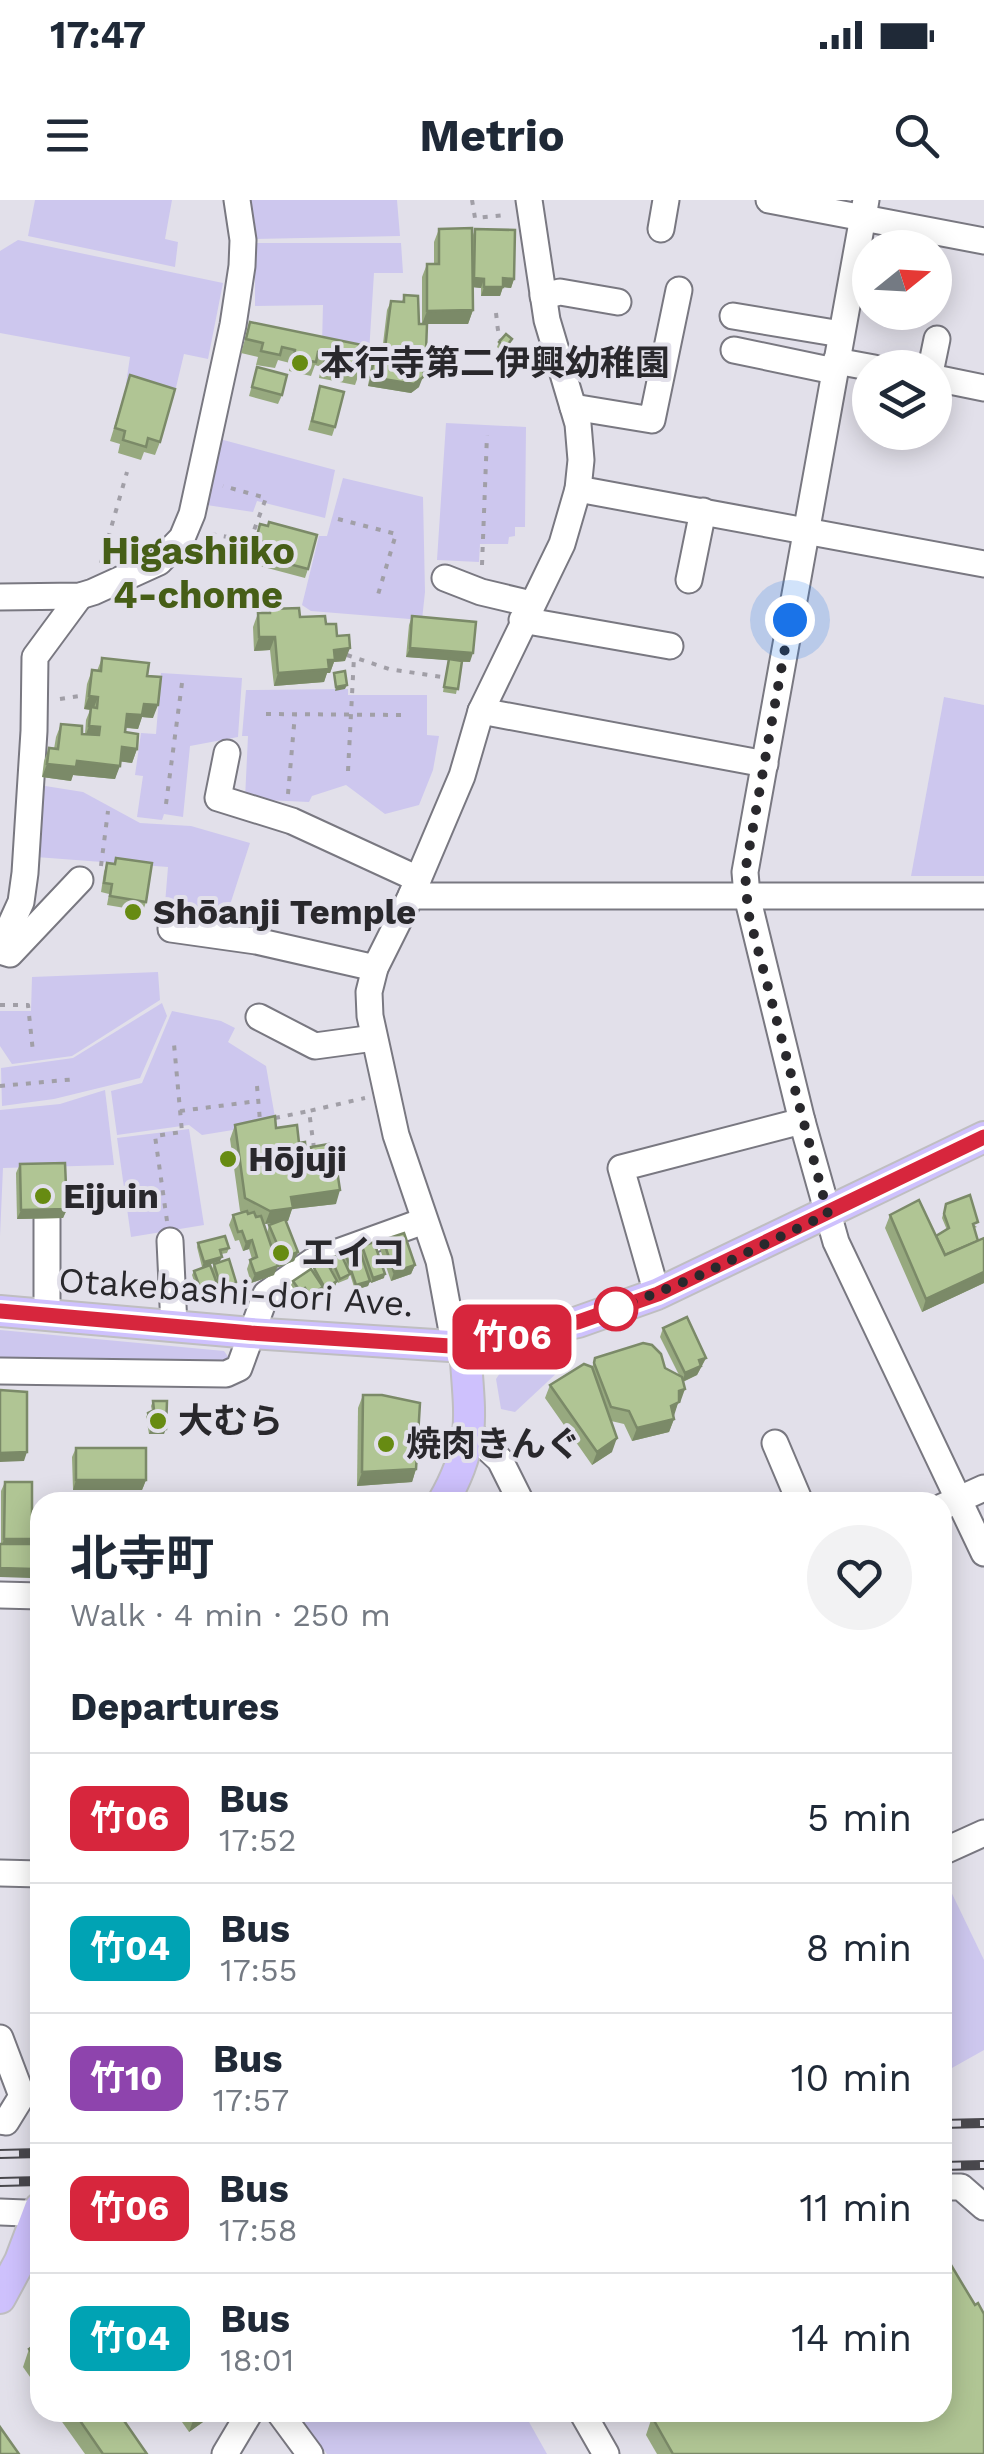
<!DOCTYPE html>
<html lang="en">
<head>
<meta charset="utf-8">
<style>
	:root { --surface:#fff; --page:#f2f2f3; --text:#1f2937; --muted:#747a83; --line:#e0e1e3 }
	body { margin:0; font-family:"Work Sans","Noto Sans JP",sans-serif; background:var(--page); color:var(--text); height:100vh; display:flex; flex-direction:column; font-size:38px; white-space:nowrap }
	* { box-sizing:border-box; margin:0 }
	p { font-size:32px; color:var(--muted) }
	.icon { flex:none; width:55px; height:55px; fill:none; stroke:currentColor; stroke-width:2; stroke-linecap:round; stroke-linejoin:round }
	.map { position:relative; flex:1; overflow:hidden }
	.panel { position:absolute; left:30px; top:1292px; width:922px; height:930px; display:flex; flex-direction:column; background:var(--surface); border-radius:30px; box-shadow:0 5px 25px #0003 }
	.panel>* { flex:none }
	.badge { padding:0 20px; border-radius:15px; font-size:35px; line-height:65px }
	.needle { width:65px; rotate:72deg }
	.tools { position:absolute; left:852px; top:30px; display:grid; gap:20px }
	.tools a { display:grid; place-items:center; width:100px; height:100px; border-radius:50%; background:var(--surface); box-shadow:0 5px 25px #0003; font-size:50px }
	.you { position:absolute; width:50px; height:50px; margin:-25px; border:8px solid #fff; border-radius:50%; background:#1a73e8; box-shadow:0 0 0 15px #1a73e833 }
	.map>.badge { position:absolute; translate:-50% -50%; box-shadow:0 0 0 5px #fff }
	h2 { padding:0 40px; font-size:38px; line-height:90px }
	.round { display:grid; place-items:center; flex:none; width:105px; height:105px; border-radius:52px; background:var(--page) }
	.summary { display:flex; align-items:center; justify-content:space-between; height:170px; padding:0 40px }
	h1 { font-size:48px; font-weight:700; line-height:75px }
	ul { padding:0; list-style:none }
	li { display:flex; align-items:center; gap:30px; height:130px; padding:0 40px; border-top:2px solid var(--line) }
	li div { flex:1 }
	li b { display:block; font-size:38px }
	li em { font-style:normal }
	li .badge { min-width:110px; font-weight:700; text-align:center }
	.status { display:flex; justify-content:space-between; align-items:center; height:70px; padding:0 50px; background:var(--surface); direction:ltr }
	.status svg { height:28px; fill:currentColor }
	header { display:flex; justify-content:space-between; align-items:center; height:130px; padding:0 40px; background:var(--surface); font-size:45px; font-weight:700 }
	.map>svg:first-child { display:block }
</style>
</head>
<body>
<div class="status"><b>17:47</b><svg viewBox="0 0 49 12"><path d="M0 12V9h3v3zM5 12V6h3v6zM10 12V3h3v9zM15 12V0h3v12zM26 1h20v11H26zM47 4h2v5h-2z"/></svg></div>
<header><svg class="icon" aria-label="menu" viewBox="0 0 24 24"><path d="M4 6h16M4 12h16M4 18h16"/></svg>Metrio<svg class="icon" aria-label="search" viewBox="0 0 24 24"><circle cx="10" cy="10" r="6"/><path d="M15 15l6 6"/></svg></header>
<div class="map">
<svg width="984" height="2254" viewBox="0 0 984 2254">
	<rect width="100%" height="100%" fill="#e2e0ea"/>
	<g fill="#cdc7ee">
		<path d="M35,0H172L165,39L178,42L175,67L28,36Z"/>
		<path d="M244,0H397L400,36L248,39Z"/>
		<path d="M18,40L223,83L208,159L184,154L173,200L126,184L130,157L0,133V51Z"/>
		<path d="M249,43H401L403,73H374L369,153L322,144L323,105L255,106V73L248,64Z"/>
		<path d="M446,223L526,227L525,327H515V336L509,337L508,344H480L479,362L437,360Z"/>
		<path d="M216,238L335,270L325,318L257,301L253,312L200,304Z"/>
		<path d="M343,278L423,297L425,392L422,420L311,411L302,405L319,336H327Z"/>
		<path d="M161,473L242,478L238,537L190,546L183,617L164,614L162,620L137,617L143,576L135,575L141,533L156,534Z"/>
		<path d="M348,489V495H427V535L439,536L433,570L419,605L385,614L346,585L312,596L309,602L245,599L248,536H242L246,490Z"/>
		<path d="M944,497L984,505V676H911Z"/>
		<path d="M39,585L83,592L140,623L191,626L250,643L228,711L165,704L168,667L36,657Z"/>
		<path d="M158,772L160,800L72,856L12,864L0,846V811H31L32,777Z"/>
		<path d="M162,803L167,816L140,878L54,899L2,906L1,868L73,858Z"/>
		<path d="M172,811L221,821L235,828L228,842L266,866L276,923L202,935L189,925L117,935L111,891L142,883Z"/>
		<path d="M105,890L114,965L3,968L0,1036V910L60,904Z"/>
		<path d="M189,929L204,1025L131,1037L117,938Z"/>
		<path d="M0,1130L224,1151L229,1158L225,1161L0,1160Z"/>
		<path d="M552,1162L559,1171L515,1212L501,1209L496,1179L502,1170Z"/>
		<path d="M943,1675L984,1760V1850L943,1873Z"/>
		<path d="M297,2213H524L547,2254H327Z"/>
	</g>
	<g fill="none" stroke-linecap="round" stroke-linejoin="round">
		<defs>
			<g id="minor">
				<path d="M769,0L984,41"/>
				<path d="M866,0L745,672L747,696L802,921L836,1042L984,1353"/>
				<path d="M661,29L666,0"/>
				<path d="M543,96L560,92L618,102"/>
				<path d="M733,116L841,134"/>
				<path d="M734,150L834,171"/>
				<path d="M836,161L874,168"/>
				<path d="M931,168L937,139"/>
				<path d="M935,178L984,188"/>
				<path d="M573,207L652,220L679,90"/>
				<path d="M578,289L984,364"/>
				<path d="M445,378L481,392L531,404"/>
				<path d="M689,380L703,311"/>
				<path d="M0,397L80,396L93,392L159,362L182,338L192,314L233,125L242,66L243,40L237,0"/>
				<path d="M522,420L670,446"/>
				<path d="M481,511L765,564"/>
				<path d="M227,553L218,598L292,621L418,679"/>
				<path d="M411,696H984"/>
				<path d="M171,729L256,741L375,768"/>
				<path d="M0,748L21,702L25,673L34,531L35,457L80,396"/>
				<path d="M0,751L10,754L80,680"/>
				<path d="M259,817L315,846L374,838"/>
				<path d="M47,1019V1115"/>
				<path d="M170,1041L174,1126"/>
				<path d="M657,1094L621,968L802,921"/>
				<path d="M465,1147L451,1126L439,1061L396,935L370,816L369,792L375,768L411,696L462,576L481,511L562,344L578,289L581,260L578,224L547,120L529,0"/>
				<path d="M0,1171L226,1174L239,1168L266,1094L313,1061L424,1021"/>
				<path d="M470,1232L500,1260L521,1302"/>
				<path d="M775,1243L800,1302"/>
				<path d="M942,1307L984,1288"/>
				<path d="M0,1395L40,1396"/>
				<path d="M942,1652L984,1633"/>
				<path d="M0,1673L40,1674"/>
				<path d="M0,1838L22,1896L6,1922L0,1921"/>
				<path d="M942,1987H961L984,2007"/>
				<path d="M0,2012L25,2013"/>
				<path d="M279,2212L310,2254"/>
				<path d="M582,2212L606,2254"/>
				<path d="M225,2254L250,2212"/>
			</g>
			<g id="major">
				<path d="M0,1111L251,1133L465,1147L578,1122L657,1094L984,937"/>
				<path d="M443,1302C478,1241 469,1214 465,1147"/>
				<path d="M0,2098L20,2061L40,2008"/>
			</g>
		</defs>
		<use href="#minor" stroke="#797881" stroke-width="29"/>
		<use href="#major" stroke="#bfbec0" stroke-width="34"/>
		<g stroke="#a19fa7" stroke-width="4" stroke-dasharray="5 8" stroke-linecap="butt">
			<path d="M472,0L475,18L505,15"/>
			<path d="M496,113C498,128 497,143 511,151L530,147"/>
			<path d="M338,319L396,334L377,398"/>
			<path d="M211,334L250,341L266,298L223,286"/>
			<path d="M101,363L127,272"/>
			<path d="M482,365L487,235"/>
			<path d="M347,455L389,469L448,478"/>
			<path d="M60,499L80,496"/>
			<path d="M266,514L405,515"/>
			<path d="M348,571L354,457"/>
			<path d="M288,594L295,514"/>
			<path d="M166,604L182,483"/>
			<path d="M101,666L108,611"/>
			<path d="M0,805H28L33,852"/>
			<path d="M0,886L77,879"/>
			<path d="M257,886L260,921"/>
			<path d="M180,911L258,901"/>
			<path d="M275,918L309,911"/>
			<path d="M314,948L309,911L365,898"/>
			<path d="M167,1021L155,936L182,932L174,844"/>
		</g>
		<use href="#minor" stroke="#fff" stroke-width="25"/>
		<use href="#major" stroke="#cec1fd" stroke-width="30"/>
		<defs>
			<g id="rail">
				<path d="M942,1924L984,1923"/>
				<path d="M0,1954L40,1953"/>
				<path d="M942,1966L984,1965"/>
				<path d="M0,1982L40,1981"/>
			</g>
		</defs>
		<use href="#rail" stroke="#49484d" stroke-width="10"/>
		<use href="#rail" stroke="#e2e0ea" stroke-width="6" stroke-dasharray="19" stroke-linecap="butt"/>
	</g>
	<g fill="#97a97f" fill-rule="evenodd">
		<path d="M439,29L472,38L475,29L514,79L511,88L503,87L500,96H481V88L473,87V110L468,124H426L422,160H421L419,187L411,193L368,186L372,160L375,151L382,152L387,110L391,101L402,102L404,95L419,124H422V77L427,64H434V42Z"/>
		<path d="M250,122L362,145L360,171L355,185L319,178L321,167L315,165L311,176L289,171L290,163L278,160L275,168L256,165L258,157L241,153Z"/>
		<path d="M499,142L511,144L503,153L497,147Z"/>
		<path d="M257,167L282,195L278,204L249,196Z"/>
		<path d="M130,175L160,242L155,255L144,252L141,260L118,253L120,244L110,241Z"/>
		<path d="M320,186L335,227L332,236L308,230Z"/>
		<path d="M260,324L308,369L305,378L256,365L260,351L253,349Z"/>
		<path d="M270,409L326,424L337,436L345,461L334,462L330,473H327L324,482L274,486L270,450L254,451L253,427L258,413H269Z"/>
		<path d="M412,416L470,462H462L456,494L443,492L448,460L406,457L409,425Z"/>
		<path d="M102,458L147,476L153,518L142,517L138,529L126,528L125,532L137,549L132,563L120,561L115,579L73,575L71,581L42,577L44,561L49,548L54,549L56,537L61,524L85,534L86,520L90,510L84,509L87,484L92,470L97,471Z"/>
		<path d="M116,658L146,702L143,711L107,705L109,694L101,692L104,672L107,663L114,664Z"/>
		<path d="M235,925L276,928L299,943L306,954H308L311,947L336,1004L292,1009L288,1021H285L298,1052L294,1061L279,1067L271,1047L274,1075L251,1083L247,1069L250,1060L252,1059L249,1049L243,1051L239,1040L235,1041L229,1025L233,1015L242,1013L240,1011L230,939ZM276,1023L269,1025L267,1033L263,1024Z"/>
		<path d="M20,964L67,1009L63,1018L17,1019L16,973Z"/>
		<path d="M946,1004L977,1027L974,1028L978,1041L984,1038V1083L922,1112L885,1028L890,1015L936,1036L947,1030L942,1018Z"/>
		<path d="M383,1040L415,1065L411,1074L391,1081L380,1049Z"/>
		<path d="M198,1043L229,1048L227,1053L221,1054L220,1061L202,1067L197,1047Z"/>
		<path d="M362,1046L384,1078L371,1083L361,1054L370,1081L368,1086L355,1090L350,1074L348,1079L338,1083L329,1063L331,1058L349,1072L344,1057L345,1052L360,1051Z"/>
		<path d="M214,1064L236,1082L235,1086L226,1094L220,1096L217,1087L216,1091L197,1090L192,1075L194,1071L212,1069Z"/>
		<path d="M314,1068L337,1081L335,1086L324,1093L322,1090L321,1092L308,1100L304,1092L298,1096L291,1085L293,1081L313,1071Z"/>
		<path d="M663,1128L706,1158L697,1175L683,1182L680,1203H678L673,1216L674,1219L669,1232L632,1241L624,1224L611,1221L612,1252L592,1265L545,1198L550,1185L592,1168L595,1158L665,1168L679,1175L660,1137Z"/>
		<path d="M363,1195L416,1269L412,1282L357,1286L358,1208Z"/>
		<path d="M153,1201L164,1234H149L146,1217L148,1213L152,1211L151,1206Z"/>
		<path d="M76,1248L146,1280L142,1290H73L72,1257Z"/>
		<path d="M5,1282L32,1339L30,1344L33,1369L30,1378L1,1344V1291Z"/>
		<path d="M40,1465V1542H38Z"/>
		<path d="M975,2105L984,2254H657L646,2235L652,2217Z"/>
		<path d="M40,2141V2191L23,2167L29,2149Z"/>
		<path d="M55,2212H118L147,2254H85Z"/>
		<path d="M175,2212H217L189,2232Z"/>
	</g>
	<g fill="#7b8a68">
		<path d="M474,78L484,79L481,88L471,87Z"/>
		<path d="M503,78L514,79L511,88L503,87L500,96H481L484,87Z"/>
		<path d="M473,110L468,124H422L427,111Z"/>
		<path d="M385,148L426,151L422,160L382,157Z"/>
		<path d="M371,177H423L419,187L411,193L368,186Z"/>
		<path d="M259,437H275L270,450L254,451Z"/>
		<path d="M350,448L345,461L334,462L330,473H327L324,482L274,486L278,473L334,450Z"/>
		<path d="M410,448L473,453L470,462L406,457Z"/>
		<path d="M347,485L345,489L335,491L336,487Z"/>
		<path d="M89,496L98,497L93,510L84,509Z"/>
		<path d="M144,504L158,505L153,518L142,517L138,529L122,527L127,514Z"/>
		<path d="M89,526L100,527L96,541L84,540Z"/>
		<path d="M122,547L137,549L132,563L117,561Z"/>
		<path d="M77,561L120,566L115,579L73,575L71,581L42,577L47,564Z"/>
		<path d="M340,990L336,1004L292,1009L288,1021L265,1024L270,1011L291,997Z"/>
		<path d="M67,1009L63,1018L17,1019L21,1010Z"/>
		<path d="M252,1040L249,1049L243,1051L246,1042Z"/>
		<path d="M298,1052L294,1061L279,1067L283,1058Z"/>
		<path d="M222,1057L220,1061L202,1067L204,1062Z"/>
		<path d="M415,1065L411,1074L391,1081L394,1072Z"/>
		<path d="M278,1066L274,1075L251,1083L255,1074Z"/>
		<path d="M984,1072V1083L922,1112L926,1099Z"/>
		<path d="M385,1074L384,1078L371,1083L373,1078Z"/>
		<path d="M337,1081L335,1086L324,1093L325,1088Z"/>
		<path d="M370,1081L368,1086L355,1090L356,1085Z"/>
		<path d="M236,1082L235,1086L226,1094L220,1096L222,1091Z"/>
		<path d="M199,1085L218,1086L216,1091L197,1090Z"/>
		<path d="M323,1087L321,1092L308,1100L310,1095Z"/>
		<path d="M706,1158L697,1175L682,1182L685,1173L699,1160Z"/>
		<path d="M685,1189L680,1203H678L674,1216L671,1206L679,1191Z"/>
		<path d="M674,1219L669,1232L632,1241L637,1228Z"/>
		<path d="M151,1229H166L164,1234H149Z"/>
		<path d="M617,1238L612,1252L592,1265L597,1252Z"/>
		<path d="M27,1252L24,1261L0,1262V1253Z"/>
		<path d="M416,1269L412,1282L357,1286L362,1272Z"/>
		<path d="M76,1280H146L142,1290H73Z"/>
		<path d="M4,1339H32L28,1348H1Z"/>
		<path d="M0,1368L33,1369L30,1378L0,1377Z"/>
		<path d="M198,2212H217L189,2232L195,2215Z"/>
	</g>
	<g fill="#b0c594" stroke="#7b8a68" stroke-width="2.5">
		<path d="M472,28L473,110L427,111V64H439V29Z"/>
		<path d="M475,29L515,30L514,79L503,78V87H484V79L474,78Z"/>
		<path d="M404,95L418,96L419,124H427L426,151L385,148L391,101L404,102Z"/>
		<path d="M250,122L362,145L360,171L324,165L326,153L318,152L316,162L294,158L295,150L282,147L280,155L261,151L263,143L246,139Z"/>
		<path d="M506,134L512,139L505,148L499,142Z"/>
		<path d="M375,151L420,159L425,165L423,177L414,184L371,177Z"/>
		<path d="M257,167L287,175L282,195L252,187Z"/>
		<path d="M130,175L175,189L160,242L148,238L146,247L123,240L125,231L115,228Z"/>
		<path d="M320,186L344,192L335,227L312,221Z"/>
		<path d="M269,322L317,335L308,369L259,356L263,342L256,340L260,324L268,326Z"/>
		<path d="M299,408L300,417L325,416L326,424H336L337,436L349,435L350,448L334,450L335,460H328L329,469L278,473L275,437H259L258,413H270V409Z"/>
		<path d="M412,416L476,422L473,453L410,448Z"/>
		<path d="M102,458L149,463L147,476L161,477L158,505L144,504L142,515L127,514L125,532L138,534L137,549L122,547L120,566L77,561L76,567L47,564L49,548L58,549L61,524L82,526V534L99,535L100,527L89,526L91,507L97,508L98,497L89,496L92,470L101,471Z"/>
		<path d="M449,459L462,461L458,489L444,487Z"/>
		<path d="M345,471L347,485L336,487L334,473Z"/>
		<path d="M116,658L152,663L146,702L110,696L112,684L104,683L107,663L115,664Z"/>
		<path d="M275,916L276,928L297,925L299,943L305,942L306,954H312L311,947L329,944L330,951L334,950L340,990L291,997L293,1008L270,1011L245,998L235,925Z"/>
		<path d="M65,963L67,1009L21,1010L20,964Z"/>
		<path d="M970,995L978,1022L973,1024L978,1041L945,1055L936,1036L949,1028L944,1014L946,1004Z"/>
		<path d="M919,1000L945,1055L984,1038V1072L926,1099L890,1015Z"/>
		<path d="M247,1011L248,1014L254,1012L256,1017L261,1016L278,1066L255,1074L250,1060L257,1057L252,1040L246,1042L242,1031L238,1032L233,1015Z"/>
		<path d="M285,1019L298,1052L283,1058L269,1025Z"/>
		<path d="M404,1033L415,1065L394,1072L383,1040Z"/>
		<path d="M225,1036L229,1048L220,1050L222,1057L204,1062L198,1043Z"/>
		<path d="M374,1042L385,1074L373,1078L362,1046Z"/>
		<path d="M359,1048L370,1081L356,1085L345,1052Z"/>
		<path d="M341,1054L350,1074L340,1079L331,1058Z"/>
		<path d="M229,1059L236,1082L228,1089L222,1091L214,1064Z"/>
		<path d="M326,1061L337,1081L325,1088L314,1068Z"/>
		<path d="M210,1065L218,1086L199,1085L194,1071Z"/>
		<path d="M311,1069L323,1087L310,1095L305,1088L300,1091L293,1081Z"/>
		<path d="M687,1117L706,1158L699,1160L701,1166L685,1173L663,1128Z"/>
		<path d="M643,1143L652,1145L661,1154L665,1168L682,1177L685,1189L679,1191V1202L671,1206L674,1219L637,1228L629,1211L611,1207L594,1163L595,1158Z"/>
		<path d="M584,1164L592,1167L617,1238L597,1252L550,1185Z"/>
		<path d="M0,1190L27,1192V1252L0,1253Z"/>
		<path d="M363,1195H382L420,1203L416,1269L362,1272Z"/>
		<path d="M153,1201H167L166,1229H151L148,1213L154,1210Z"/>
		<rect x="76" y="1248" width="70" height="32"/>
		<path d="M5,1282H32V1339H4Z"/>
		<path d="M0,1344H34L33,1369L0,1368Z"/>
		<path d="M942,2050L975,2105L978,2103L984,2114V2254H673L652,2217L660,2212H942Z"/>
		<path d="M40,2141V2165L29,2149Z"/>
		<path d="M74,2212H118L147,2254H103Z"/>
		<path d="M0,2227L19,2254H0Z"/>
	</g>
	<g fill="none" stroke-linecap="round" stroke-linejoin="round">
		<defs>
			<path id="line" d="M0,1111L251,1133L466,1147L578,1122L658,1094L984,937"/>
		</defs>
		<use href="#line" stroke="#fff" stroke-width="22"/>
		<use href="#line" stroke="#d7263d" stroke-width="15"/>
		<path stroke="#29282c" stroke-width="10" stroke-dasharray="0 18" d="M616,1109L696,1077L828,1014L748,712L745,672L790,420"/>
	</g>
	<g fill="#678b12" stroke="#e2e0ea" stroke-width="4">
		<circle cx="300" cy="163" r="10"/>
		<circle cx="133" cy="712" r="10"/>
		<circle cx="228" cy="959" r="10"/>
		<circle cx="43" cy="996" r="10"/>
		<circle cx="281" cy="1053" r="10"/>
		<circle cx="158" cy="1221" r="10"/>
		<circle cx="386" cy="1244" r="10"/>
	</g>
	<circle fill="#fff" stroke="#d7263d" stroke-width="5" cx="616" cy="1109" r="20"/>
	<g text-anchor="middle" dominant-baseline="central" stroke-width="8" stroke-linejoin="round" paint-order="stroke">
		<g font-size="35" font-weight="bold" fill="#29282c" stroke="#e2e0ea" text-anchor="start">
			<text x="320" y="163">本行寺第二伊興幼稚園</text>
			<text x="153" y="712">Shōanji Temple</text>
			<text x="248" y="959">Hōjuji</text>
			<text x="63" y="996">Eijuin</text>
			<text x="301" y="1053">エイコ</text>
			<text x="178" y="1221">大むら</text>
			<text x="406" y="1244">焼肉きんぐ</text>
		</g>
		<g font-size="35" fill="#29282c" stroke="#e2e0ea">
			<text transform="translate(236 1092) rotate(4)">Otakebashi-dori Ave.</text>
		</g>
		<g font-size="38" font-weight="bold" fill="#465e17" stroke="#e2e0ea">
			<text x="198" y="351">Higashiiko<tspan x="198" dy="44">4-chome</tspan></text>
		</g>
	</g>
</svg>
<div class="tools">
<a><svg class="needle" viewBox="-14 -14 28 28"><path d="M0-13l5 13h-10z" fill="#e53935"/><path d="M0 13l5-13h-10z" fill="#747a83"/></svg></a>
<a><svg class="icon" aria-label="layers" viewBox="0 0 24 24"><path d="M12 4l9 5-9 5-9-5zM3 14l9 5 9-5"/></svg></a>
</div>
<div class="you" style="left:790px;top:420px"></div>
<b class="badge" style="left:512px;top:1137px;background:#d7263d;color:#fff">竹06</b>
<section class="panel">
<div class="summary"><div><h1>北寺町</h1><p>Walk · 4 min · 250 m</p></div><a class="round"><svg class="icon" aria-label="heart" viewBox="0 0 24 24"><path d="M12 20l-8-8c-3-5 5-10 8-4 3-6 11-1 8 4z"/></svg></a></div>
<h2>Departures</h2>
<ul>
<li><span class="badge" style="background:#d7263d;color:#fff">竹06</span><div><b>Bus</b><p>17:52</p></div><em>5 min</em></li>
<li><span class="badge" style="background:#00a3b4;color:#fff">竹04</span><div><b>Bus</b><p>17:55</p></div><em>8 min</em></li>
<li><span class="badge" style="background:#8e44ad;color:#fff">竹10</span><div><b>Bus</b><p>17:57</p></div><em>10 min</em></li>
<li><span class="badge" style="background:#d7263d;color:#fff">竹06</span><div><b>Bus</b><p>17:58</p></div><em>11 min</em></li>
<li><span class="badge" style="background:#00a3b4;color:#fff">竹04</span><div><b>Bus</b><p>18:01</p></div><em>14 min</em></li>
</ul>
</section>
</div>
</body>
</html>
